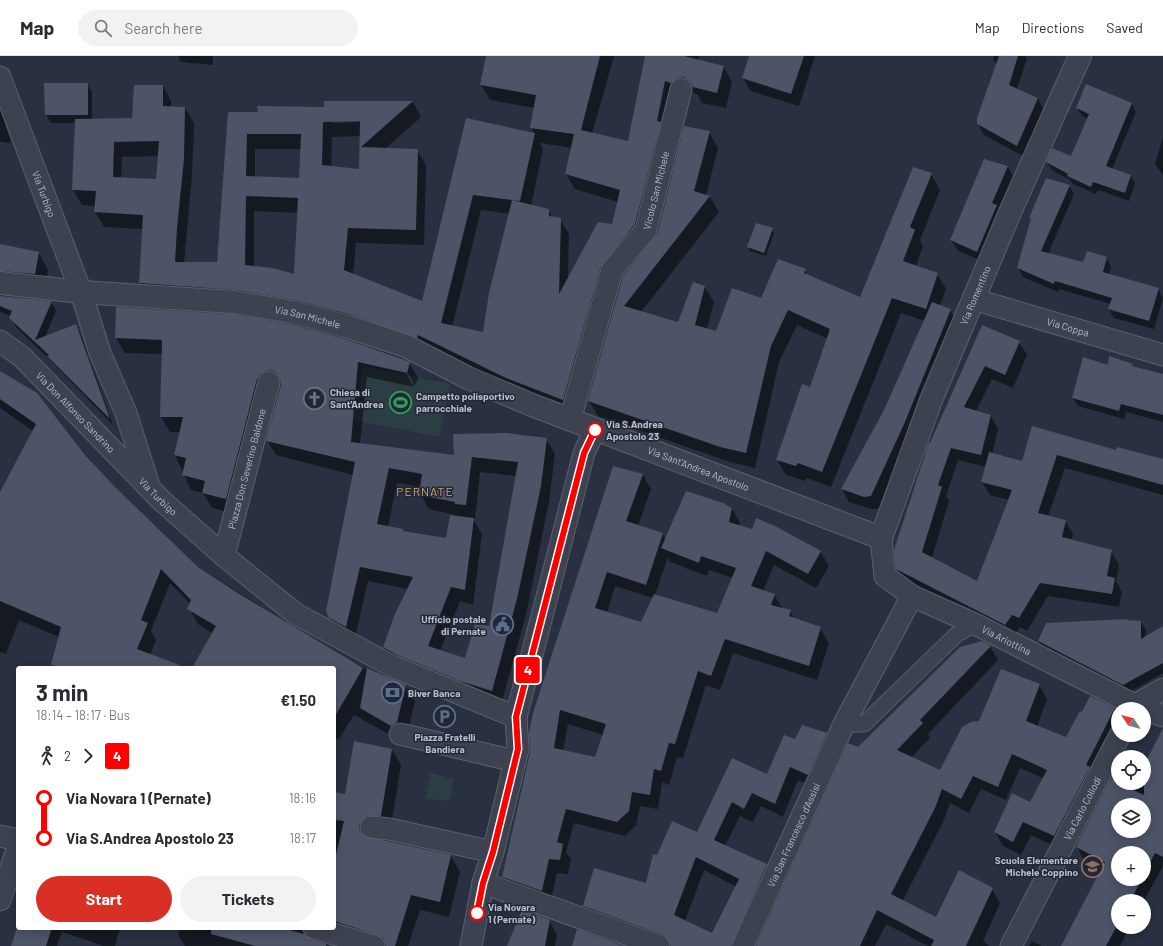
<!DOCTYPE html>
<html lang="en">
<head>
<meta charset="utf-8">
<style>
	:root { --surface:#fff; --page:#f2f2f3; --text:#2b2b33; --muted:#7c7c81; --line:#e1e1e2; --accent:#d93025 }
	body { margin:0; font-family:Barlow,sans-serif; background:var(--page); color:var(--text); height:100vh; display:flex; flex-direction:column; font-size:15px; white-space:nowrap }
	* { box-sizing:border-box; margin:0 }
	p { font-size:13px; color:var(--muted) }
	.icon { flex:none; width:22px; height:22px; fill:none; stroke:currentColor; stroke-width:2; stroke-linecap:round; stroke-linejoin:round }
	.map { position:relative; flex:1; overflow:hidden }
	.sheet { position:absolute; left:16px; top:610px; width:320px; height:264px; display:flex; flex-direction:column; background:var(--surface); border-radius:4px; box-shadow:0 2px 10px #0003 }
	.sheet>* { flex:none }
	.badge { padding:0 8px; border-radius:3px; font-size:14px; line-height:26px }
	.needle { width:26px; rotate:305deg }
	.tools { position:absolute; left:1111px; top:646px; display:grid; gap:8px }
	.tools a { display:grid; place-items:center; width:40px; height:40px; border-radius:50%; background:var(--surface); box-shadow:0 2px 10px #0003; font-size:20px }
	.map>.badge { position:absolute; translate:-50% -50%; box-shadow:0 0 0 2px #fff }
	.legs { display:flex; align-items:center; gap:6px; height:44px; padding:0 20px; font-size:13px }
	.legs p { margin-inline-start:auto }
	.head { display:flex; align-items:center; justify-content:space-between; height:68px; padding:0 20px }
	h1 { font-size:22px; font-weight:700; line-height:30px }
	.cta { display:flex; gap:8px; margin-top:auto; padding:8px 20px }
	.cta a { flex:1; height:46px; border-radius:24px; background:var(--accent); color:#fff; font-size:16px; font-weight:700; line-height:46px; text-align:center }
	.cta a+a { background:var(--page); color:var(--text) }
	ul { padding:0 20px; list-style:none }
	li { display:flex; align-items:center; gap:14px; height:40px; font-size:15px }
	li i { display:grid; place-items:center; width:6px; height:100%; margin:0 5px; background:currentColor }
	li i::after { content:''; width:10px; height:10px; margin:-5px; border:3px solid; border-radius:50%; background:var(--surface) }
	li p { margin-inline-start:auto }
	li:first-child i { background:linear-gradient(#0000 50%,currentColor 0) }
	li:last-child i { background:linear-gradient(currentColor 50%,#0000 0) }
	header { display:flex; align-items:center; gap:24px; box-sizing:border-box; height:56px; padding:0 20px; background:var(--surface); border-bottom:1px solid var(--line) }
	header strong { font-size:19px }
	nav { display:flex; gap:22px; margin-inline-start:auto; font-size:14px }
	.search { width:280px; height:36px; background:var(--page); display:flex; align-items:center; gap:10px; box-sizing:border-box; padding:0 14px; border-radius:22px; color:var(--muted); font-size:15px }
	.map>svg:first-child { display:block }
</style>
</head>
<body>
<header>
<strong>Map</strong>
<div class="search"><svg class="icon" aria-label="search" viewBox="0 0 24 24"><circle cx="10" cy="10" r="6"/><path d="M15 15l6 6"/></svg>Search here</div>
<nav><a>Map</a><a>Directions</a><a>Saved</a></nav>
</header>
<div class="map">
<svg width="1163" height="890" viewBox="0 0 1163 890">
	<rect width="100%" height="100%" fill="#293041"/>
	<g fill="#2c3e43">
		<path d="M363,311L450,328L440,381L353,364Z"/>
		<path d="M431,717L454,723L449,745L425,743Z"/>
	</g>
	<g fill="#0007" fill-rule="evenodd">
		<path d="M178,0H213V9L181,6Z"/>
		<path d="M487,0H614L592,78L629,87L646,0H699L698,5L724,11L732,26L726,52L702,47L698,39L693,36L686,37L643,184L609,226L572,358L362,274L149,242L140,227L143,173L104,171L95,156L96,150L82,149L73,134L76,67H51L46,59L87,28L92,36V64L133,63L163,30L171,45V51L185,52L194,67L192,119L184,207H218L229,57L325,55V46H413L421,61L385,93L417,94L426,109L424,189L356,187L353,219L422,247L467,63L535,78L531,72L535,52L490,44L481,29ZM365,64L366,66L332,67V65ZM361,80L360,114L331,111L332,81ZM540,87L572,92L566,118L575,133L618,146L613,169L568,223L569,178L560,163L552,161L548,154L531,150L543,93ZM255,93H301L300,123L255,121ZM159,100L157,124L121,123L122,101ZM481,154L510,158L484,278L452,271ZM254,155L298,157L295,219L254,211Z"/>
		<path d="M750,0H815L799,50L750,35L743,22Z"/>
		<path d="M994,0H1025L1027,2L1017,33L1038,43L1044,54L1023,100L984,79L978,68L997,9L993,3Z"/>
		<path d="M1087,29L1132,48L1136,56L1112,113L1131,120L1135,128L1129,145L1098,134L1096,138L1073,128L1070,124L1052,114L1047,106L1071,102L1088,63L1082,60L1077,52Z"/>
		<path d="M0,49L1,53L11,87L0,86Z"/>
		<path d="M709,76L718,92L706,139L710,141L719,156L641,256L679,268L705,231L714,246L707,273L716,276L805,214L808,220L861,242L931,118L940,134L920,184L923,190L916,210L937,218L946,233L940,250L950,254L957,266L912,379L878,453H872L849,446L842,433L885,354L925,265L901,257L831,431L807,422L805,425L786,419L777,404L810,332L828,283L797,269L779,306L755,412L730,406L598,360L589,345L624,220L658,178Z"/>
		<path d="M1163,81V119L1155,108Z"/>
		<path d="M985,104L1008,111L1014,122L984,206L958,195L951,184Z"/>
		<path d="M1069,130L1074,138L1048,198L1084,207L1106,202L1111,210L1109,218L1158,233L1163,242L1154,273L1114,262L1109,253L1111,248L1059,233L1058,236L1023,221L1018,212L1031,164L1030,161Z"/>
		<path d="M772,173L774,177L766,200L750,195L748,191Z"/>
		<path d="M0,189L39,197L48,214L44,235L0,228Z"/>
		<path d="M0,240L51,246L56,255L45,281L75,269L80,277L113,369L50,304L16,271L11,260L0,256Z"/>
		<path d="M117,252L409,307L418,322L415,330L408,317H406L414,331L367,321L360,388L455,400L546,383L555,398L549,445L526,559L501,649L392,606L384,591L408,533L368,525L354,586L339,577L330,562L353,419L276,399L267,384L282,329H274L235,458L212,452L203,437L191,434L175,399L181,376H170L161,361L162,298L125,297L116,282ZM480,416L516,420L490,571L466,603L440,595L460,545L473,549L482,478L473,463H475ZM397,427L421,431L420,438L429,453L455,459L447,483L404,476L403,474L388,471Z"/>
		<path d="M982,270L1019,286L1027,299L1013,332L992,323L976,355L991,360L998,373L992,398L1023,407L1033,371L1116,395L1163,404V439L1065,412L1048,460L1065,464L1073,478L1071,484L1111,495L1119,509L1116,525L1122,536L1119,551L1048,540L1027,575L1020,571L1013,582L905,527L897,513L931,388ZM958,404L986,411L982,426L990,439L1009,444L978,526L932,502L949,445L946,440Z"/>
		<path d="M1132,309L1133,311L1163,319V366L1126,356L1124,363L1078,350L1073,342L1109,310Z"/>
		<path d="M0,316L85,399L116,433L198,511L339,600L405,630L415,645L406,682L401,685L354,659L339,683H334V612H193L213,578L198,568L189,552L190,548L170,527L151,575L156,584L150,599L184,612H54L52,608L59,581L19,564L6,598L0,596V438L33,375L0,352Z"/>
		<path d="M614,411L643,419L651,433L638,470L662,478L666,484L732,453L740,467L739,471L820,495L829,510L816,532L774,509L763,535L774,539L783,553L790,555L795,564L820,572L829,587L817,624L733,597L720,634L706,629L683,702L677,701L669,729L662,726L658,753L640,750L636,769L625,780L574,767L566,796L571,803L568,818L557,817L550,849L511,835L503,821ZM668,501L670,506L707,520L709,514L733,522L717,558L655,539ZM615,530L653,542L642,568L607,557ZM568,668L603,679L596,702L563,695Z"/>
		<path d="M1127,564L1141,566L1146,574L1145,582L1163,571V617L1128,637L1044,594L1039,585Z"/>
		<path d="M990,590L998,604L928,678L930,682L911,702L940,715L980,666L1039,629L1047,643L1037,671L1067,682L1083,657L1114,653L1118,660V675L1062,794L1031,779L1021,799L1003,790L995,776L1031,748L1043,722L1020,712L1006,744L981,733L969,757L950,747L943,766L903,844L937,862L992,833L1000,847L983,885L989,890H928L886,868L875,890H757L859,693Z"/>
		<path d="M826,678L834,692L816,732L798,724L783,761L761,750L753,766L740,760L725,790L766,809L775,823L744,890H664L593,864L584,850L646,828L657,801L697,777L732,704L767,719L796,684ZM704,814L737,831L712,878L685,865Z"/>
		<path d="M1163,690V810L1144,845H1118V871H1130L1120,890H1062L1102,813L1084,804L1077,791L1112,723L1127,731L1129,727H1144V707L1145,708ZM1118,749H1144V775H1118ZM1118,797H1144V823H1118Z"/>
		<path d="M392,694L401,709L390,775L375,776L368,783L451,800L460,816L449,861L420,854L408,890H373L314,879L311,885L329,890H185L178,879L180,872H334V737L346,739Z"/>
		<path d="M549,864L557,879L555,890H508Z"/>
		<path d="M18,871V872H120L115,890H104L62,876L57,890H12Z"/>
		<path d="M1032,885L1042,890H1029Z"/>
	</g>
	<g fill="#4d5467" fill-rule="evenodd">
		<path d="M486,0H600L581,74L628,85L645,0H684L724,10L717,37L693,31L690,25L684,21L677,22L671,27L665,25L657,65L661,66L635,168L601,210L563,344L506,322L418,279L417,282L352,259L295,244L235,234L139,227L143,159L94,156L96,135L72,134L75,63L132,62L134,29H163V50L185,51L184,103L177,172L175,206H217L228,56H258L257,50L324,51V53V45H413L361,91L418,93L416,174L348,172L344,214L422,245L466,62L535,77L520,145L473,139L441,267L483,276L489,237L512,144L549,153V160L561,162L559,238L598,166L612,168L620,134L565,118L574,78L530,72L536,39L480,29ZM360,65L359,113L322,109L323,66ZM247,78H301L299,122L246,120ZM159,85L156,123L113,121L114,86ZM246,140L298,142L294,218L272,212L245,209Z"/>
		<path d="M749,0H804L791,38L742,22Z"/>
		<path d="M999,0H1018L1009,29L1038,42L1017,90L977,68V62Z"/>
		<path d="M44,27H88V59H45Z"/>
		<path d="M1086,28L1132,47L1106,110L1131,119L1125,137L1093,126L1091,131L1067,120L1068,118L1046,106L1052,92L1071,100L1089,58L1076,52Z"/>
		<path d="M684,70L710,75L694,135L710,140L624,250L678,266L693,226L705,230L695,269L716,275L732,232L761,242L778,203L806,213L804,217L860,241L913,111L932,117L910,171L915,174L903,205L938,217L926,253L892,242L822,416L798,407L796,410L776,404L802,328L810,331L830,273L788,254L771,290L746,397L720,391L588,345L623,220L658,177Z"/>
		<path d="M984,103L1008,110L992,147L997,149L977,196L950,184Z"/>
		<path d="M1046,122L1070,129L1041,195L1083,206L1087,195L1107,201L1103,216L1159,232L1149,265L1108,253L1112,242L1055,225L1054,228L1017,212L1031,162H1029Z"/>
		<path d="M756,167L773,172L764,197L747,191Z"/>
		<path d="M0,188L39,196L35,218L0,215Z"/>
		<path d="M0,240L52,245L35,284L76,268L110,363L47,300L49,299L9,262L12,255L0,250Z"/>
		<path d="M932,246L951,253L905,366L871,440L864,441L841,433L884,354Z"/>
		<path d="M116,251L232,258L290,268L345,283L410,306L407,317L358,306L351,386L454,399L453,378L507,377L547,382L541,430L517,543L492,635L460,625L397,599L383,591L395,558L413,521L360,511L346,571L329,562L326,555L355,406L266,385L281,329L280,322L277,317L272,314L265,315L260,318L257,323L226,443L202,437L205,425L182,419L186,402L174,399L183,361H160L162,284L115,282ZM472,401L518,406L489,570L475,568L465,602L428,590L451,531L465,534L474,462L450,459L446,482L403,475V473L377,468L389,412L422,418L419,439L455,446V448L466,449Z"/>
		<path d="M982,269L1020,285L1005,319L985,310L964,351L991,359L981,399L951,392L938,429L942,431L922,496L977,525L1012,434L981,426L989,396L1022,405L1032,370L1116,394L1117,391L1163,403V429L1057,399L1038,457L1066,464L1062,481L1112,494L1107,520L1115,522L1112,538L1040,527L1019,562L1012,559L1005,569L896,513L894,494L929,386L930,387Z"/>
		<path d="M1109,300L1133,308L1132,310L1163,318V359L1121,348L1119,355L1072,342L1083,301L1108,309Z"/>
		<path d="M0,315L37,337L85,399L116,432L198,511L241,539L363,612L334,662V612H192L216,570L187,553L191,544L161,513L141,564L148,567L137,593L182,610V612H64L51,609L61,571L0,545V436L36,368L0,343Z"/>
		<path d="M613,410L643,418L626,465L663,477L646,529L607,516L595,552L641,566L654,538L717,557L736,512L701,500L699,507L661,492L686,435L726,448V449L732,452L729,466L752,473L756,462L775,470L821,495L808,518L766,495L751,530L775,538L771,549L791,554L789,560L821,571L809,610L725,583L711,620L698,615L675,688L669,687L661,715L654,713L650,739L632,736L629,755L617,766L566,753L557,786L563,788L560,804L549,803L542,835L502,821L530,696L529,677L533,657ZM560,654L606,668L595,701L554,692Z"/>
		<path d="M1127,563V564L1141,565V583L1163,570V607L1123,629L1038,585L1046,567Z"/>
		<path d="M982,585L991,590L920,664L923,667L897,694L940,714L962,671L971,666L979,665L1001,613L1040,628L1026,665L1066,681L1080,655L1082,656L1090,640L1115,652L1086,709L1090,711L1054,780L1023,766L1013,786L994,776L1012,737L1030,746L1047,714L1012,698L998,731L973,720L961,743L942,733L935,752L891,838L936,861L959,814L993,832L966,890H931L934,884L877,854L860,890H756L848,687L858,691L960,591Z"/>
		<path d="M367,612L406,629L397,666L391,670L360,652Z"/>
		<path d="M802,669L827,677L808,719L790,711L775,748L752,737L744,753L732,746L714,784L767,808L731,890H671L668,883L663,879L583,850L594,812L646,827L653,798L657,799L672,765L697,776L732,702L767,718L784,679L795,683ZM696,801L739,823L712,877L674,859Z"/>
		<path d="M1163,672V801L1155,797L1144,818V797H1118V823H1142L1130,845H1118V868L1106,890H1061L1105,806L1076,791L1111,722L1118,727L1144,739V709ZM1118,749H1144V775H1118Z"/>
		<path d="M354,685L392,693L381,760H367L362,764L359,770L360,776L364,780L451,799L440,846L411,839L395,890H386L383,882L377,879L334,865V807L344,765L334,764V736L345,738Z"/>
		<path d="M522,854L550,864L545,890H507Z"/>
		<path d="M17,872H52L46,890H11Z"/>
		<path d="M211,872H282L304,878L310,883L326,888V890H255L211,878Z"/>
		<path d="M577,873L623,890H572Z"/>
	</g>
	<g fill="none" stroke-linecap="round" stroke-linejoin="round">
		<defs>
			<path id="pedestrian" d="M844,668H864L956,579L975,568"/>
			<g id="minor">
				<path id="s1" d="M0,21L81,236L100,297L126,357L148,427"/>
				<path id="s2" d="M973,243L1163,299"/>
				<path id="s3" d="M0,285L22,301L161,444L224,500L296,558L392,610L516,661"/>
				<path id="s4" d="M570,364L612,214L646,174L681,33"/>
				<path id="s5" d="M881,482L885,520L912,540L975,568L1135,649L1163,660"/>
				<path id="s6" d="M224,500L269,326"/>
				<path d="M1135,649L1163,633"/>
				<path d="M400,678L515,705"/>
				<path d="M371,771L389,773L493,796"/>
				<path d="M0,780L18,784"/>
				<path d="M483,827L659,890"/>
				<path d="M0,844L18,791"/>
				<path d="M314,872L374,890"/>
				<path d="M471,890L483,827L493,796L518,693L516,661L584,397L595,373"/>
				<path id="s7" d="M743,890L844,668L912,540"/>
				<path id="s8" d="M1011,890L1120,679"/>
			</g>
			<g id="tertiary">
				<path id="s9" d="M0,227L81,236L233,246L293,256L349,271L406,290L468,322L532,349L881,482L931,344L1011,154L1080,0"/>
			</g>
		</defs>
		<use href="#pedestrian" stroke="#5b606e" stroke-width="17"/>
		<use href="#minor" stroke="#5b606e" stroke-width="23"/>
		<use href="#tertiary" stroke="#5b606e" stroke-width="24"/>
		<use href="#pedestrian" stroke="#3d4251" stroke-width="15"/>
		<use href="#minor" stroke="#3d4251" stroke-width="21"/>
		<use href="#tertiary" stroke="#3d4251" stroke-width="22"/>
	</g>
	<g fill="none" stroke-linecap="round" stroke-linejoin="round">
		<defs>
			<path id="line-1" d="M477,857L483,827L493,796L518,693L516,661L584,397L595,374"/>
		</defs>
		<use href="#line-1" stroke="#fff" stroke-width="9"/>
		<use href="#line-1" stroke="#f00" stroke-width="6"/>
	</g>
	<defs>
		<symbol id="church-ring" viewBox="-11 -11 22 22"><circle r="9.5" fill="#212736" stroke="#6b7280" stroke-width="1.5"/><path d="M-1.2-6h2.4v3.5h3.3v2.4h-3.3V6h-2.4V-.1h-3.3v-2.4h3.3Z" fill="#6b7280"/></symbol>
		<symbol id="stadium-ring" viewBox="-11 -11 22 22"><circle r="9.5" fill="#212736" stroke="#2e9e5b" stroke-width="1.5"/><path d="M0-5a6.5 5 0 1 0 0 10a6.5 5 0 1 0 0-10ZM-3.5-1.8h7v3.6h-7Z" fill="#2e9e5b"/></symbol>
		<symbol id="civic-ring" viewBox="-11 -11 22 22"><circle r="9.5" fill="#212736" stroke="#5c6f8a" stroke-width="1.5"/><path d="M-.6-6.5H3V-4.5H.6V-3L4-1V1h2V6H-6V1h2V-1L-.6-3ZM-1.2 2.5V6h2.4V2.5Z" fill="#5c6f8a"/></symbol>
		<symbol id="bank-ring" viewBox="-11 -11 22 22"><circle r="9.5" fill="#212736" stroke="#5c6f8a" stroke-width="1.5"/><path d="M-6-4H6V4H-6ZM0-2.3a2.3 2.3 0 1 0 0 4.6a2.3 2.3 0 1 0 0-4.6Z" fill="#5c6f8a"/></symbol>
		<symbol id="parking-ring" viewBox="-11 -11 22 22"><circle r="9.5" fill="#212736" stroke="#5c6f8a" stroke-width="1.5"/><path d="M-3.5-5.5H1a3.5 3.5 0 0 1 0 7H-1V5.5H-3.5ZM-1-3.4V-.6H.8a1.4 1.4 0 0 0 0-2.8Z" fill="#5c6f8a"/></symbol>
		<symbol id="school-ring" viewBox="-11 -11 22 22"><circle r="9.5" fill="#212736" stroke="#8d6e63" stroke-width="1.5"/><path d="M0-5L7-2L0 1L-7-2ZM-4 1L0 2.5L4 1V4Q0 6-4 4Z" fill="#8d6e63"/></symbol>
	</defs>
	<g fill-rule="evenodd">
		<use href="#church-ring" x="302" y="330" width="25" height="25"/>
		<use href="#stadium-ring" x="388" y="334" width="25" height="25"/>
		<use href="#civic-ring" x="490" y="556" width="25" height="25"/>
		<use href="#bank-ring" x="380" y="624" width="25" height="25"/>
		<use href="#parking-ring" x="432" y="648" width="25" height="25"/>
		<use href="#school-ring" x="1080" y="798" width="25" height="25"/>
	</g>
	<g fill="#fff" stroke="#f00" stroke-width="2">
		<circle cx="595" cy="374" r="7"/>
		<circle cx="477" cy="857" r="7"/>
	</g>
	<g text-anchor="middle" dominant-baseline="central" stroke-width="3" stroke-linejoin="round" paint-order="stroke">
		<g font-size="10" fill="#babecb" stroke="#212736">
			<text stroke="none"><textPath href="#s4" startOffset="249">Vicolo San Michele</textPath></text>
			<text stroke="none"><textPath href="#s1" startOffset="125">Via Turbigo</textPath></text>
			<text stroke="none"><textPath href="#s9" startOffset="1186">Via Romentino</textPath></text>
			<text stroke="none"><textPath href="#s9" startOffset="310">Via San Michele</textPath></text>
			<text stroke="none"><textPath href="#s2" startOffset="99">Via Coppa</textPath></text>
			<text stroke="none"><textPath href="#s3" startOffset="104">Via Don Alfonso Sandrino</textPath></text>
			<text stroke="none"><textPath href="#s6" startOffset="90">Piazza Don Severino Baldone</textPath></text>
			<text stroke="none"><textPath href="#s9" startOffset="730">Via Sant'Andrea Apostolo</textPath></text>
			<text stroke="none"><textPath href="#s3" startOffset="222">Via Turbigo</textPath></text>
			<text stroke="none"><textPath href="#s5" startOffset="176">Via Ariottina</textPath></text>
			<text stroke="none"><textPath href="#s8" startOffset="155">Via Carlo Collodi</textPath></text>
			<text stroke="none"><textPath href="#s7" startOffset="122">Via San Francesco d'Assisi</textPath></text>
		</g>
		<g font-size="10" font-weight="bold" fill="#babecb" stroke="#212736" text-anchor="start">
			<text x="330" y="336">Chiesa di<tspan x="330" dy="12">Sant'Andrea</tspan></text>
			<text x="416" y="340">Campetto polisportivo<tspan x="416" dy="12">parrocchiale</tspan></text>
			<text x="486" y="563" text-anchor="end">Ufficio postale<tspan x="486" dy="12">di Pernate</tspan></text>
			<text x="408" y="637">Biver Banca</text>
			<text x="445" y="681" text-anchor="middle">Piazza Fratelli<tspan x="445" dy="12">Bandiera</tspan></text>
			<text x="1078" y="804" text-anchor="end">Scuola Elementare<tspan x="1078" dy="12">Michele Coppino</tspan></text>
		</g>
		<g font-size="10" font-weight="bold" fill="#babecb" stroke="#212736" text-anchor="start">
			<text x="606" y="368">Via S.Andrea<tspan x="606" dy="12">Apostolo 23</tspan></text>
			<text x="488" y="851">Via Novara<tspan x="488" dy="12">1 (Pernate)</tspan></text>
		</g>
		<g font-size="12" letter-spacing="1" fill="#cfa670" stroke="#212736">
			<text x="425" y="435">PERNATE</text>
		</g>
	</g>
</svg>
<div class="tools">
<a><svg class="needle" viewBox="-14 -14 28 28"><path d="M0-13l5 13h-10z" fill="#e53935"/><path d="M0 13l5-13h-10z" fill="#7c7c81"/></svg></a>
<a><svg class="icon" aria-label="locate" viewBox="0 0 24 24"><circle cx="12" cy="12" r="6"/><path d="M12 2v4M12 18v4M2 12h4M18 12h4"/></svg></a>
<a><svg class="icon" aria-label="layers" viewBox="0 0 24 24"><path d="M12 4l9 5-9 5-9-5zM3 14l9 5 9-5"/></svg></a>
<a>+</a>
<a>−</a>
</div>
<b class="badge" style="left:528px;top:614px;background:#f00;color:#fff">4</b>
<section class="sheet">
<div class="head"><div><h1>3 min</h1><p>18:14 – 18:17 · Bus</p></div><b>€1.50</b></div>
<div class="legs"><svg class="icon" aria-label="walk" viewBox="0 0 24 24"><circle cx="13" cy="4" r="2"/><path d="M13 8l-2 6 4 7M11 14l-3 7M7 12l3-4h3l4 4"/></svg>2<svg class="icon" aria-label="forward" viewBox="0 0 24 24"><path d="M9 5l7 7-7 7"/></svg><b class="badge" style="background:#f00;color:#fff">4</b></div>
<ul>
<li><i style="color:#f00"></i><b>Via Novara 1 (Pernate)</b><p>18:16</p></li>
<li><i style="color:#f00"></i><b>Via S.Andrea Apostolo 23</b><p>18:17</p></li>
</ul>
<div class="cta"><a>Start</a><a>Tickets</a></div>
</section>
</div>
</body>
</html>
